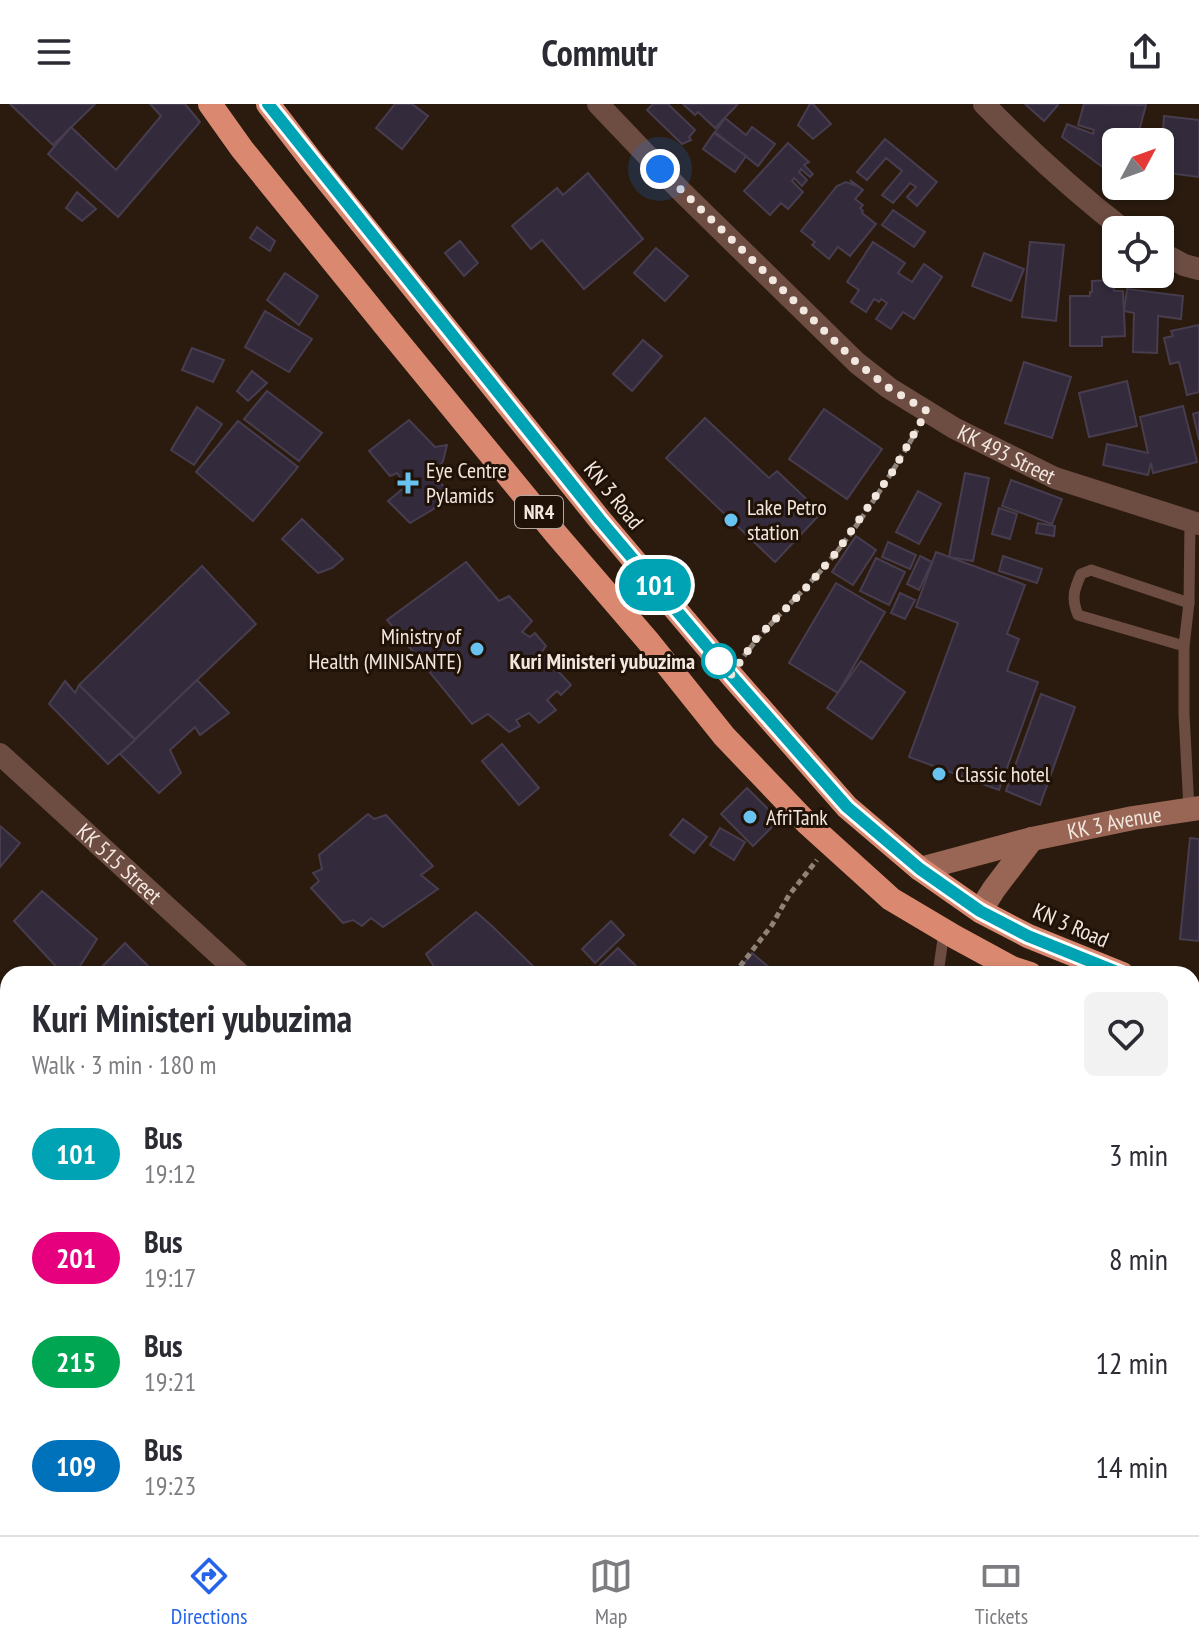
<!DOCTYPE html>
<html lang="en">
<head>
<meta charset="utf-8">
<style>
	:root { --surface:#fff; --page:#f2f2f3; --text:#2b2b33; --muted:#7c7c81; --line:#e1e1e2; --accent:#2563eb }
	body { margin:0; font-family:"PT Sans Narrow",sans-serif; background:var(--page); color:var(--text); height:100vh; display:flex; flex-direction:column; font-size:30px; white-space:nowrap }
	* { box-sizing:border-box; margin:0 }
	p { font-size:26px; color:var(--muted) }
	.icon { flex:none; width:44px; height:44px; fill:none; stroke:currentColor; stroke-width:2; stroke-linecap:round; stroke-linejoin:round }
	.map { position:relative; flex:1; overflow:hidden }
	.side { position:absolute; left:0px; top:862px; width:1200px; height:570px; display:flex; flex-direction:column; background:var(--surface); border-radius:24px 24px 0 0; box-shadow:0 2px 6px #0004 }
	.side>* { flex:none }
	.badge { padding:0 16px; border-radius:26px; font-size:28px; line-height:52px }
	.needle { width:52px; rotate:49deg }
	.tools { position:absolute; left:1102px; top:24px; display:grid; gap:16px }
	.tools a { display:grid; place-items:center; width:72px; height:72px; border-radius:12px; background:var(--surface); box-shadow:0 2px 6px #0004; font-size:40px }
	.you { position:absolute; width:40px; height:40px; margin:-20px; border:6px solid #fff; border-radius:50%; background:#1a73e8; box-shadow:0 0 0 12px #1a73e833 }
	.map>.badge { position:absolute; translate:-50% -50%; box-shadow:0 0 0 4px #fff }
	.round { display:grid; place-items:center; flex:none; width:84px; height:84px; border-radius:12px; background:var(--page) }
	.headline { display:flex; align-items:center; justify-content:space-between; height:136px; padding:0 32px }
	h1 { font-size:38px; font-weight:700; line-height:60px }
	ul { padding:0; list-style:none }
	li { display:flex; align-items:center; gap:24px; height:104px; padding:0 32px }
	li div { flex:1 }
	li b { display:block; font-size:30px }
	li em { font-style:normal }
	li .badge { min-width:88px; font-weight:700; text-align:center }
	header { display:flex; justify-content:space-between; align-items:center; height:104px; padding:0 32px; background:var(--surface); font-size:36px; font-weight:700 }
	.menu { display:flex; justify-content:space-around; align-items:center; height:112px; border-top:2px solid var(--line); background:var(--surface); font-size:22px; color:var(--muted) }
	.menu a { display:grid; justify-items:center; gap:4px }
	.menu .active { color:var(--accent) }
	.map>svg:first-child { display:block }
</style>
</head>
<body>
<header><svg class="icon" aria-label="menu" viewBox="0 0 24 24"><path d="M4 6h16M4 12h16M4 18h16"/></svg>Commutr<svg class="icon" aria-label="share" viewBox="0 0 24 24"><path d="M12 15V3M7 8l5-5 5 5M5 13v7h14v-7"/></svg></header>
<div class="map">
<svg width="1199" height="1431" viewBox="0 0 1199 1431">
	<rect width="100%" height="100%" fill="#2a1b0e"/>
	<path fill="#33211b" d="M1192,1079L1199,1080V1431H1153L1142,1424H1192Z"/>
	<g fill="#332a3b" stroke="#473d4f" stroke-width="2">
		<path d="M10,0H95L53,41Z"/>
		<path d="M150,0H185L200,18L118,113L48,50L71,23L116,66L161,12Z"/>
		<path d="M395,0H412L428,12L402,45L376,24Z"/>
		<path d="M653,0H668L695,26L689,33L691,36L682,40L647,6Z"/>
		<path d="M683,0H738L715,24L698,8L695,11Z"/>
		<path d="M810,0H813L831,20L813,35L798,21Z"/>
		<path d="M1025,0H1057L1058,1L1044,17Z"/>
		<path d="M1084,0L1146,1L1136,38H1116V73L1062,33L1067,20L1093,30L1094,26L1078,21Z"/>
		<path d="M1164,12L1199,16V73L1160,68Z"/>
		<path d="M725,14L746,31L752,23L775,40L758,62L715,28Z"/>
		<path d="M714,29L746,52L735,68L703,45Z"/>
		<path d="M885,35L937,78L917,102L907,93L916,83L910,79L893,99L882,91L902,67L886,54L867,76L857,68Z"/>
		<path d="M788,39L809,58L804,61L813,70L810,73L801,65L799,68L807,76L802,82L794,74L792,77L803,88L788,105L781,99L770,111L744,87Z"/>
		<path d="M588,69L643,135L584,185L542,136L531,145L512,122L557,84L563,91Z"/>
		<path d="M850,76L863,86L855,95L863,101L860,104L863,107L862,109L876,120L850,152L838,143L829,155L812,141L815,138L801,127L837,82L846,78L854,81Z"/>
		<path d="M77,88L96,105L82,117L66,104Z"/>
		<path d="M893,106L925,128L914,143L882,121Z"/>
		<path d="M257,123L275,137L270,147L250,134Z"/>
		<path d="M460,137L478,159L464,172L445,149Z"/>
		<path d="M873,138L905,159L898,169L912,178L924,160L942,173L914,215L903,208L891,225L876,215L887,199L881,195L879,198L874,195L866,208L851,198L859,186L847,178Z"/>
		<path d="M1030,138L1064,141L1056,217L1022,213Z"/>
		<path d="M656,144L688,172L665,197L634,169Z"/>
		<path d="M984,149L1024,165L1011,197L972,182Z"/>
		<path d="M285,169L318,192L299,221L267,196Z"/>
		<path d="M1113,176L1114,187H1123L1125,232L1102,233V242H1070V192H1090V188H1092V177Z"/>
		<path d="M1127,185L1183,192L1181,215L1158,212L1157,249L1133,248L1134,209L1124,207Z"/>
		<path d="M265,207L312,235L289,268L245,243Z"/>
		<path d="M1199,221V288L1187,291L1179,258L1170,260L1164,234L1173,232L1171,227Z"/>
		<path d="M643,236L662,252L632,287L613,270Z"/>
		<path d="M192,244L224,256L213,278L182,266Z"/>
		<path d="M1024,258L1071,273L1052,334L1005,319Z"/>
		<path d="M252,267L267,279L248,297L237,287Z"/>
		<path d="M1127,277L1137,322L1089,333L1079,289Z"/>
		<path d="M267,287L322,329L299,357L244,315Z"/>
		<path d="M1183,302L1197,358L1153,369L1151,359L1148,371L1103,361L1107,340L1148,349L1140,313Z"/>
		<path d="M197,303L222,320L194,361L171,346Z"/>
		<path d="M824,305L882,345L847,395L789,355Z"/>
		<path d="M1199,308V336L1193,310Z"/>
		<path d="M705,314L769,374L777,367L821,409L775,458L666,354Z"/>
		<path d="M409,316L435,343L447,341L443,357L434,370L450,391L432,406L410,419L388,397L406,382L397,369L390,372L369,347Z"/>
		<path d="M238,317L298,363L253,417L196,368Z"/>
		<path d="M965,369L989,374L973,457L949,453Z"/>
		<path d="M1011,376L1062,395L1052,420L1002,402Z"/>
		<path d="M918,387L941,400L919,440L896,428Z"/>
		<path d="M999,404L1017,410L1010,435L992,430Z"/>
		<path d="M302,415L343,455L332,464L318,469L282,435Z"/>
		<path d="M1038,419L1055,422L1054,432L1036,429Z"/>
		<path d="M856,432L876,446L853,481L832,468Z"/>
		<path d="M888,438L916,451L910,465L882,453Z"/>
		<path d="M936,448L1025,481L1007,530L1019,535L1007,567L1038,578L999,686L909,653L958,519L916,503Z"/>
		<path d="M920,452L932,458L919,486L907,480Z"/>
		<path d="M1003,452L1042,465L1037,479L999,467Z"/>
		<path d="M876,454L905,468L889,501L860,487Z"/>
		<path d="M466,458L499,497L509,492L532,517L522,528L530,533L535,529L546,542L541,549L571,581L561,591L557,587L547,596L556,606L539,619L529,609L516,616L520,622L509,628L488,610L472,620L387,516Z"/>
		<path d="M202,462L256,520L135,635L79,581Z"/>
		<path d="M836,479L885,508L838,589L789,559Z"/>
		<path d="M900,489L915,496L905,515L891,509Z"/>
		<path d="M861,557L905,588L872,635L827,604Z"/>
		<path d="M197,576L229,609L200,631L195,623L170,646L181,669L159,689L120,650Z"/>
		<path d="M65,577L75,589L79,581L135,636L108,660L49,600Z"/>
		<path d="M1041,590L1075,603L1040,701L1006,687Z"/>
		<path d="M502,640L539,684L519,701L482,657Z"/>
		<path d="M747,684L779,716L753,742L721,710Z"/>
		<path d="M368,710L374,715L386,711L433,762L421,771L438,785L383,823L371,814L362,822L353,816L343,819L311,784L319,777L313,769L322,765L319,751Z"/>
		<path d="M683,715L707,733L694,749L670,731Z"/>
		<path d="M0,722L20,739L0,763Z"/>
		<path d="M720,724L745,738L734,756L710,741Z"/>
		<path d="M1190,734L1199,735V837L1180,835Z"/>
		<path d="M42,787L97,835L75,870H63L14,817Z"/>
		<path d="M476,808L492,822L541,870H439L426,850Z"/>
		<path d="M611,817L624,831L595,859L582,845Z"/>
		<path d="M125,839L156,870H95Z"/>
		<path d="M618,844L644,870H591Z"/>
		<path d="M752,849L777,870H736Z"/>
		<path d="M4,1203L8,1207V1266L0,1259V1206Z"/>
		<path d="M1192,1288L1199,1304V1386L1192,1389Z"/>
		<path d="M0,1391L8,1399V1403L0,1411Z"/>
		<path d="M415,1424H470L464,1431H423Z"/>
		<path d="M578,1424H618L624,1431H585Z"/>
		<path d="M629,1424H645L637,1431Z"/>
		<path d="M895,1424H947L941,1431H903Z"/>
	</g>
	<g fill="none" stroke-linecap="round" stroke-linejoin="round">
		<g stroke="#8f8277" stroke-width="5" stroke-dasharray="6 4" stroke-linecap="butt">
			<path d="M744,552C771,516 806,486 835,450C865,412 892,369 917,326"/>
			<path d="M734,870L772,821L789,791L817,756"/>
		</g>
		<g stroke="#6d4c42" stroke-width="11">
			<path d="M1184,542L1078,511C1071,494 1074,486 1081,470L1091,466L1189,499"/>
			<path d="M1189,705L1184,610V542L1189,499L1190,418"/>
			<path d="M938,870L944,828"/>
			<path d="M1192,971L1199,951"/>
			<path d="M1192,1023H1199"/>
			<path d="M1192,1106L1199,1105"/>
			<path d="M1192,1228L1199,1227"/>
			<path d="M1143,1424L1154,1431"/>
		</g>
		<g stroke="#6d4c42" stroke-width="22">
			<path id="s1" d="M598,0L681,87L857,259L889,284L954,324L1055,374L1199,420"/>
			<path d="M984,0C1028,45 1074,87 1124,126"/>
			<path d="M1160,148L1184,161L1199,165"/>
			<path id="s2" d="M0,650L240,870"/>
			<path d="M0,1120L8,1128"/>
			<path d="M338,1424L345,1431"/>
			<path d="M840,1424L847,1431"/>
			<path d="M693,1431L700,1424"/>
		</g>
		<g stroke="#996555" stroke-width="24">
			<path id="s3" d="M920,765L1032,735L1133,714L1199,704"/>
			<path d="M980,807L994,785L1032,735"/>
		</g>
		<g stroke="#da8970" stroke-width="24">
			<path d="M210,0L242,45L391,229L556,430L648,537L724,632L806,718L891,795L955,833L1012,864L1030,870"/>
			<path d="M268,0L314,60L600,416L731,571L847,703L920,765L980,807L1028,832L1122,870"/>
			<path d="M1192,889L1199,890"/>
			<path d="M1192,929L1199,932"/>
		</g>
	</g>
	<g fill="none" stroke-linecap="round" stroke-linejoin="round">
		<defs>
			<path id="line" d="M268,0L600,416L731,571L847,703L920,765L980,807L1028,832L1122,870"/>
		</defs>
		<use href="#line" stroke="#fff" stroke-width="18"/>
		<use href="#line" stroke="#00a3b4" stroke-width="12"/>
		<path stroke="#f2e7df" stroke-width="8" stroke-dasharray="0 14.4" d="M660,65L857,259L889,284L927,307L893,367L836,449L805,485L756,535L731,571L719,557"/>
	</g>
	<g fill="#69c3f1" stroke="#201206" stroke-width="3">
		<path d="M404 367h8v8h8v8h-8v8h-8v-8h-8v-8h8z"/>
		<circle cx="731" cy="416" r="8"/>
		<circle cx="477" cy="545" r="8"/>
		<circle cx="939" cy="670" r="8"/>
		<circle cx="750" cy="713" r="8"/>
	</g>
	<circle fill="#fff" stroke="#00a3b4" stroke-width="4" cx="719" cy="557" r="16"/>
	<g text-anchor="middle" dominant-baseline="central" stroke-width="6" stroke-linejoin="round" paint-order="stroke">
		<rect fill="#201206" stroke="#b3a79e" stroke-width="2" x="515" y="392" width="48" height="32" rx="6"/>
		<g font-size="20" font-weight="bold" fill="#f2e7df">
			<text x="539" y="408">NR4</text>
		</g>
		<g font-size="22" fill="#f2e7df" stroke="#201206">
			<text stroke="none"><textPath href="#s1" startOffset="542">KK 493 Street</textPath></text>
			<text transform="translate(614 391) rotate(51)">KN 3 Road</text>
			<text stroke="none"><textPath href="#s3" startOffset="200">KK 3 Avenue</textPath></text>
			<text stroke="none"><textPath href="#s2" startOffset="162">KK 515 Street</textPath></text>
			<text transform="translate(1071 821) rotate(23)">KN 3 Road</text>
		</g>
		<g font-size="22" fill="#f2e7df" stroke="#201206" text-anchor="start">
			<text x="426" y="366">Eye Centre<tspan x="426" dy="25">Pylamids</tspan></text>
			<text x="747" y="403">Lake Petro<tspan x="747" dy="25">station</tspan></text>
			<text x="461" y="532" text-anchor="end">Ministry of<tspan x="461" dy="25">Health (MINISANTE)</tspan></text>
			<text x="955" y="670">Classic hotel</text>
			<text x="766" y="713">AfriTank</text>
		</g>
		<g font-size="22" font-weight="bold" fill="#f2e7df" stroke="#201206" text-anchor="end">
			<text x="695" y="557">Kuri Ministeri yubuzima</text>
		</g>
	</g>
</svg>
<div class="tools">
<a><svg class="needle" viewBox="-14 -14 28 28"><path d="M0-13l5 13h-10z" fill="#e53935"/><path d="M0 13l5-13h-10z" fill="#7c7c81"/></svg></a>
<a><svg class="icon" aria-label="locate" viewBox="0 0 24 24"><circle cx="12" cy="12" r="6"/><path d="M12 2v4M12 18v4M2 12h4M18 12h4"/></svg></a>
</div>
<div class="you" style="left:660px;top:65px"></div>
<b class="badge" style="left:655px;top:481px;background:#00a3b4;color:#fff">101</b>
<section class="side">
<div class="headline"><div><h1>Kuri Ministeri yubuzima</h1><p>Walk · 3 min · 180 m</p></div><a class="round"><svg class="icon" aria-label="heart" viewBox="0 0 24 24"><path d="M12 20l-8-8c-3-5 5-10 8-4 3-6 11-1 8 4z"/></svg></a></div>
<ul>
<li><span class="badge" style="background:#00a3b4;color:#fff">101</span><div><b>Bus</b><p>19:12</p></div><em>3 min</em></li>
<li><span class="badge" style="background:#e6007e;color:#fff">201</span><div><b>Bus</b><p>19:17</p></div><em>8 min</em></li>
<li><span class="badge" style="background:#00a651;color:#fff">215</span><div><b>Bus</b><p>19:21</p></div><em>12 min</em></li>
<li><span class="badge" style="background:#0072bc;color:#fff">109</span><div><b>Bus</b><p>19:23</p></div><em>14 min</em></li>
</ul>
</section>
</div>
<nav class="menu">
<a class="active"><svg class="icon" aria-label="directions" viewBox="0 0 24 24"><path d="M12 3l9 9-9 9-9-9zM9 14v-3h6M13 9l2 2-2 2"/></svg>Directions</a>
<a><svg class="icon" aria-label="map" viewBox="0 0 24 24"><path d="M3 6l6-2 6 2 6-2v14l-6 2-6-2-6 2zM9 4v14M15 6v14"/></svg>Map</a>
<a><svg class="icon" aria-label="tickets" viewBox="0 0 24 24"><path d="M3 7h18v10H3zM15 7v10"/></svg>Tickets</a>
</nav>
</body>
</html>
